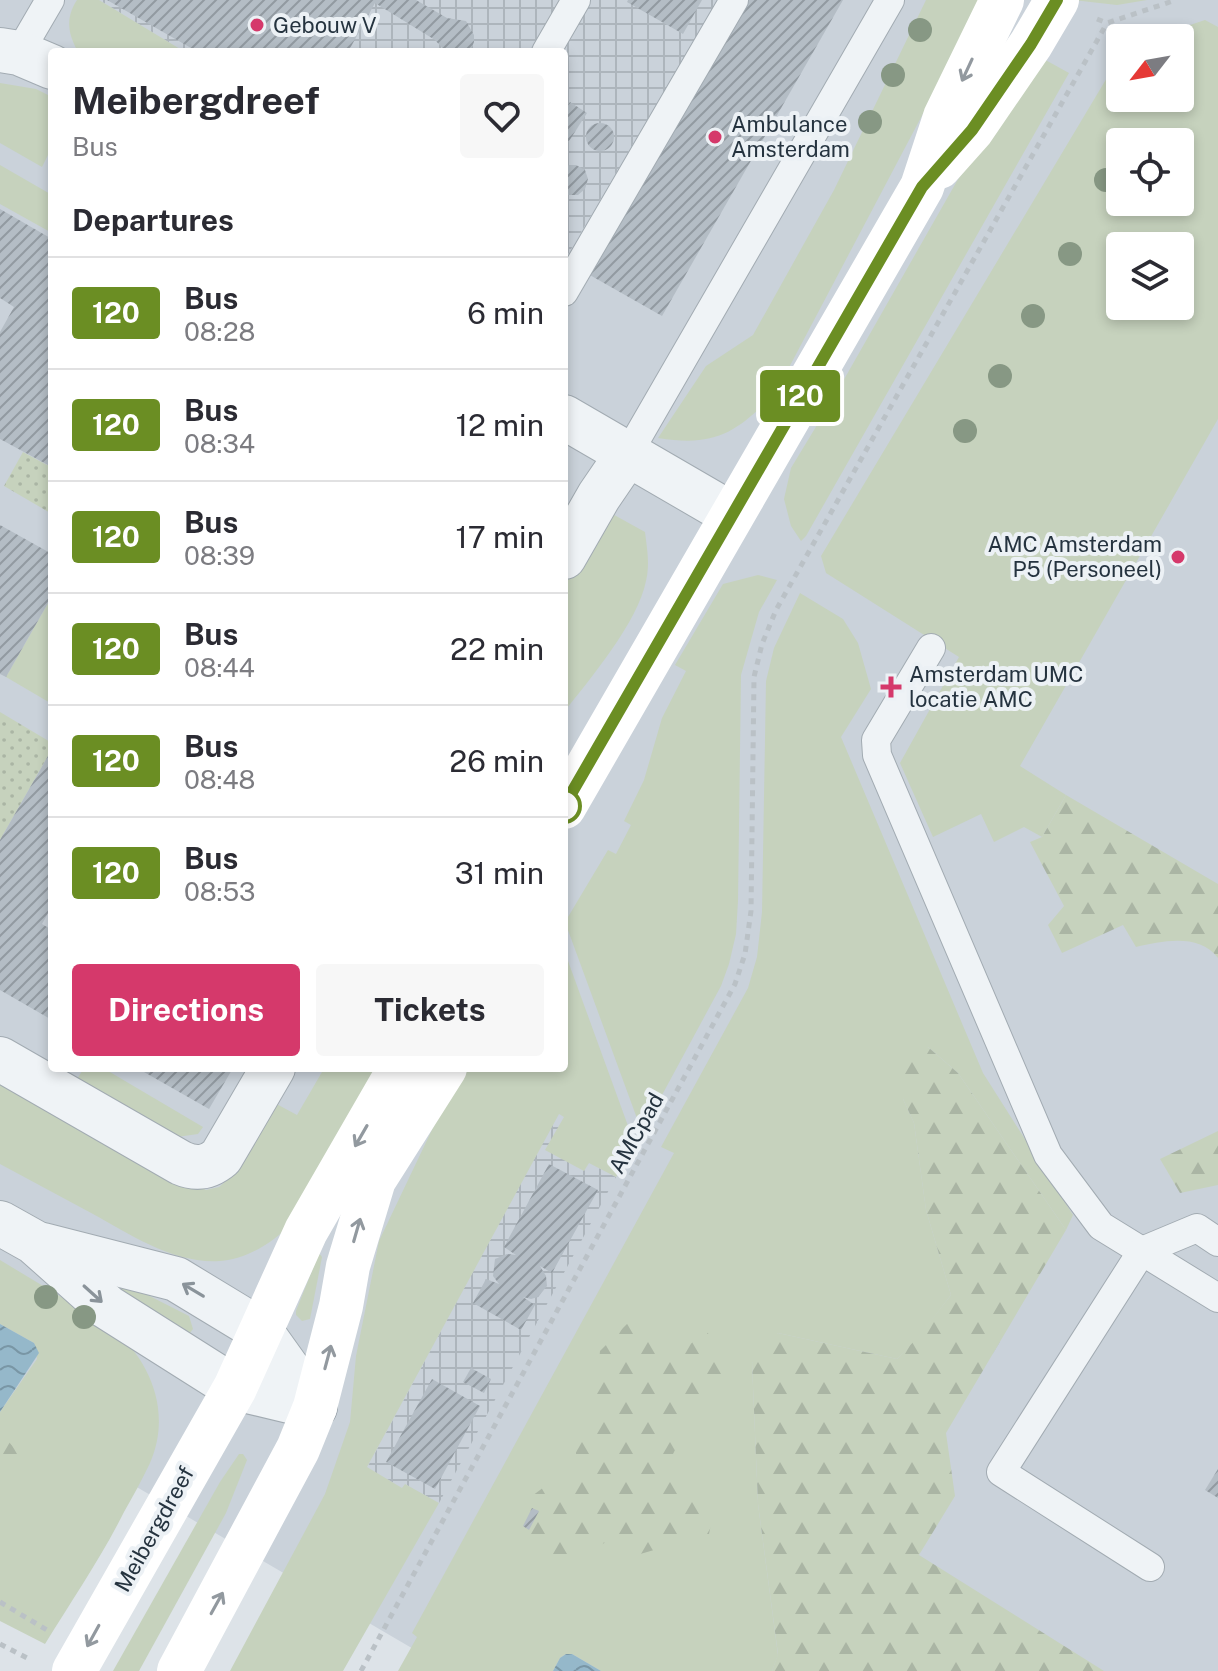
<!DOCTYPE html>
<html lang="en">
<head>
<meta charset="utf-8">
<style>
	:root { --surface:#fff; --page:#f7f7f7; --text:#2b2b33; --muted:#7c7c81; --line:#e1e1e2; --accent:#d5396b }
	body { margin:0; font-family:"Public Sans",sans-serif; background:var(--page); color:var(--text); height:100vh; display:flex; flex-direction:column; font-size:30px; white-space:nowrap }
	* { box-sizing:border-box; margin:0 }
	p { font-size:26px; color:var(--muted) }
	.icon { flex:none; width:44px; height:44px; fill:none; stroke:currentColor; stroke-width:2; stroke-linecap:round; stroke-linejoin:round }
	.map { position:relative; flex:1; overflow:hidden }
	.details { position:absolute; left:48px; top:48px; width:520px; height:1024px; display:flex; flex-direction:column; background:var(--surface); border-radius:8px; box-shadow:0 4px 12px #0003 }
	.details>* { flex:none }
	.badge { padding:0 16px; border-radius:6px; font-size:28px; line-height:52px }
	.needle { width:52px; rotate:239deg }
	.tools { position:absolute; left:1106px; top:24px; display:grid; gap:16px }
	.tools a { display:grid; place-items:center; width:88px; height:88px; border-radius:8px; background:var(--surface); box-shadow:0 4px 12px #0003; font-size:40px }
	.map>.badge { position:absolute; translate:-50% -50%; box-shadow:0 0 0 4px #fff }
	h2 { padding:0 24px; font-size:30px; line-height:72px }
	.round { display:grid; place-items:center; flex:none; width:84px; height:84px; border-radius:8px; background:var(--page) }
	.head { display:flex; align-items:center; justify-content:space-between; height:136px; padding:0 24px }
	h1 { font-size:38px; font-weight:700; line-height:60px }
	.primary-button { display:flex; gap:16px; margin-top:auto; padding:16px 24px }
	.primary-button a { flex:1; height:92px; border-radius:8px; background:var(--accent); color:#fff; font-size:32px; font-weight:700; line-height:92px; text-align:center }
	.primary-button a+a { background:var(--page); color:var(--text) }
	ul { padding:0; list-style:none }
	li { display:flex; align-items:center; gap:24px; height:112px; padding:0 24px; border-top:2px solid var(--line) }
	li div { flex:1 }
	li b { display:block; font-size:30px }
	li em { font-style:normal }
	li .badge { min-width:88px; font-weight:700; text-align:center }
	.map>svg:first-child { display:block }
</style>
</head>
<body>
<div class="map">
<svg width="1218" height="1671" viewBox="0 0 1218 1671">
	<defs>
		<pattern id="industrial-grid" width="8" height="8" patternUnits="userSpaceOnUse" patternTransform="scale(2)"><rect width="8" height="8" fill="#cad2da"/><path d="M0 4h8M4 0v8" fill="none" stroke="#adb5bc"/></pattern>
		<pattern id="forest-firs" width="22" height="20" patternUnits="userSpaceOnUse" patternTransform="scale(2)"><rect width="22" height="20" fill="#c6d2bd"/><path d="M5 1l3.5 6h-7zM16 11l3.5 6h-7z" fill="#aab5a4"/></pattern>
		<pattern id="park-dots" width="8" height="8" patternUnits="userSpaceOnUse" patternTransform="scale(2)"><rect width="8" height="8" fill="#c6d2bd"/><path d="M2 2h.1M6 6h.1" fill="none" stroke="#aab5a4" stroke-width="1.8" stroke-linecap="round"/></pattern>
		<pattern id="water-waves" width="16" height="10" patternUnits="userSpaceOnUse" patternTransform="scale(2)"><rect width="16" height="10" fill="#95b8ca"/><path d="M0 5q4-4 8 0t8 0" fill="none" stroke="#7996a5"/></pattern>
		<pattern id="building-hatch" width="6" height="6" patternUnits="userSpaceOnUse" patternTransform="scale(2)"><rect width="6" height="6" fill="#b4bdc5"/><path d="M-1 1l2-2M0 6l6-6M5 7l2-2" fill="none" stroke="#929aa1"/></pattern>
	</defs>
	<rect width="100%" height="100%" fill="#dde3e8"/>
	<path fill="#cad2da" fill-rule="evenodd" d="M0,0H1218V1671H451L0,1407ZM1120,38H1180V98H1120ZM52,52H564V1068H52ZM1120,142H1180V202H1120ZM1120,246H1180V306H1120Z"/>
	<g fill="url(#industrial-grid)">
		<path d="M99,0H718L564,261V52H185Z"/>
		<path d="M559,1113L564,1116L584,1171L589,1163L616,1177L439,1503L405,1484L403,1488L367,1468Z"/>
	</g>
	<g fill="#c6d2bd" fill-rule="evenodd">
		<path d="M77,0H99L185,52H78C68,34 65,18 77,0Z"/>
		<path d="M926,0H983L775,394C735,433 716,447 658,438L706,366L753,335L834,190Z"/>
		<path d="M1073,0H1147L1117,5Z"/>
		<path d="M1205,20L1218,27V419L1020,766L1066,795L1042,837L1024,827L994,842L981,814L933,837L900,763L959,657L826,573L821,556L1120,56V98H1180V38H1151ZM1120,142H1180V202H1120ZM1120,246H1180V306H1120Z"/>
		<path d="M1040,57L1069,73L806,536L801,541L791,526L784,499L791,468L834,397L957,181Z"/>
		<path d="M0,83L36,89L52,97V147L42,167L0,143Z"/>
		<path d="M0,165L52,195V233L0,204Z"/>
		<path d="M607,511L645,532C647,549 650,564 646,581C638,622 590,679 564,712V587Z"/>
		<path d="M758,575L777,580L759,612L741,675L738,901L736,934L729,964L721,986L642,1132L565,922L608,850L616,854L631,825L624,821L644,780L662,718L686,671L675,665L723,584Z"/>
		<path d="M800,593L843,619L858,643L871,689L841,737L983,1073L1073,1215L1066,1230L958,1073L928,1047L903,1099L914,1123L926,1210L951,1295L918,1338L897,1359L778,1333L752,1363L758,1504L778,1655L772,1671H601L572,1654H566L560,1658L553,1671H398L417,1637L412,1633L674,1153L661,1147L748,988L757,957L762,912L766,681L774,648Z"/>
		<path d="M52,596V704L6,677Z"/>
		<path d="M564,950L635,1145L616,1177L589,1163L584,1171L545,1150L564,1117L559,1114L367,1467L402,1488L405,1484L439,1503L343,1671H230L325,1494L350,1422L356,1356L379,1241L439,1115L467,1068H564Z"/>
		<path d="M84,1068H103L203,1127L198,1134L177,1137L74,1084Z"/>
		<path d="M316,1068H382L290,1225C272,1243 247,1259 220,1261C174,1264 131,1235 93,1214C62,1197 31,1181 0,1164V1074L206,1190L219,1187L227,1180L271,1101L297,1115L322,1072Z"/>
		<path d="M319,1253L322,1257L310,1319L302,1321L296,1315V1311Z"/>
		<path d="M0,1260L111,1327C151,1361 172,1412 150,1463C142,1480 133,1496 124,1512C101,1558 72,1600 45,1644L0,1621V1412L37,1359L34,1343L0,1324Z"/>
		<path d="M124,1283L189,1316L193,1329L189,1334L116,1288Z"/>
		<path d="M239,1454H243L247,1460L226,1513L139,1671H113L220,1482Z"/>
	</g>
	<g fill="url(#forest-firs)">
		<path d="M1066,795L1218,884V958C1199,933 1163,941 1136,947L1123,925L1062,953L1048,925L1064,906L1030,842L1042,837Z"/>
		<path d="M928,1047L958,1073L1066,1230L946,1433L955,1496L919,1555L1104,1671H772L778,1654L758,1504L752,1363L762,1343L778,1333L897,1359L918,1337L951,1295L926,1210L914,1123L903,1099L906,1059Z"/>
		<path d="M1218,1131V1185L1180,1193L1160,1159Z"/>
		<path d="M627,1324L652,1327L666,1340L688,1346L706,1331L726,1355L725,1391L707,1406H689L677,1421L680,1440L673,1454L712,1519L709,1534L630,1557L608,1541L575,1559L535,1560L525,1524L528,1499L544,1487L564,1482L575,1467L577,1439L593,1421L600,1351Z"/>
		<path d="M0,1432L24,1459L0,1491Z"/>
	</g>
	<g fill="url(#park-dots)">
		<path d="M23,452L47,465L52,457V514L4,486Z"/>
		<path d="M0,712L52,743V749L0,840Z"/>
	</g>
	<g fill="url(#water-waves)">
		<path d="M0,1324L34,1343L39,1353L0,1412Z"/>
		<path d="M566,1654H572L601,1671H553L560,1658Z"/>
	</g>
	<g fill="url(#building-hatch)">
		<path d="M107,0H416L447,18L466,21L474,35V42L470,52H446L435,40L375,3L348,52H198Z"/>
		<path d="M628,0H702L683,34L627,2Z"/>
		<path d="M744,0H843L662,316L588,274Z"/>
		<path d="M570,102L587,113L564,149V111Z"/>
		<circle cx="600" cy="137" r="14"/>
		<path d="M567,165H576L585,170L588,179L585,189L578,195H568L564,192V167Z"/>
		<path d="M0,209L52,239V457L48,465L0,439V332L14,307L0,298Z"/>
		<path d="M0,525L52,554V596L6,677L0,674Z"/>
		<path d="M52,749V906L42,924L52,930V1020L0,990V840Z"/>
		<path d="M137,1068H233L209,1109Z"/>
		<path d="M549,1164L598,1190L552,1273L540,1266L546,1276L547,1286L538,1297L531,1299L523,1297L535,1305L521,1330L473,1303L486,1279L499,1284L493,1276L495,1259L507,1254L516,1255L504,1247Z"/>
		<path d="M471,1368L491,1379L484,1393L463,1382Z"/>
		<path d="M432,1379L480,1406L435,1489L386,1462Z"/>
		<path d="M1218,1469V1498L1205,1490Z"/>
		<path d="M532,1508L539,1511L529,1530L523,1526Z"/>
	</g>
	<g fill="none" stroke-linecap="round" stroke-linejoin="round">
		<defs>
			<g id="lane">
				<path d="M546,52L576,0"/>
				<path d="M19,53L50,0"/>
				<path d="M564,292L734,0"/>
				<path d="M629,452L890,0"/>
				<path d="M931,648L876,740L877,755L1048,1155L1101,1226L1218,1298"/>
				<path d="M1150,1567L1001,1472L1142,1251L1197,1228L1218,1242"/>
			</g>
			<g id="street">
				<path d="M0,50L19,53L52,67"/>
				<path d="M564,417L731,514"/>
				<path d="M564,557L599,496L629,452"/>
				<path d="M0,1059L181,1163C197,1170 208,1168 221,1157L273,1068"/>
				<path d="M0,1223L34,1242L107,1307L235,1388L315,1407"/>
				<path d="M43,1245L176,1279L260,1330L315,1407"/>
			</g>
		</defs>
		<use href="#lane" stroke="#a2abb2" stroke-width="30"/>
		<use href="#street" stroke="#a2abb2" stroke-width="46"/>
		<g stroke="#bac1c6" stroke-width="5" stroke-dasharray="6 6" stroke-linecap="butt">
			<path d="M1097,19L1107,23L1176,0"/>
			<path d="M0,1602L47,1630"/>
			<path d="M0,1644L29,1659"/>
			<path d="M361,1671L735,984L745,954L751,911L754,677L762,644L776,610L1107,23"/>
		</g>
		<use href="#lane" stroke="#eff3f6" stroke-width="28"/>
		<use href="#street" stroke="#eff3f6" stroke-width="44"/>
		<g stroke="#fff" stroke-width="44">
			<path d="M939,167L972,130L1031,44L1057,0"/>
			<path d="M564,807L922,187L945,117L1002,0"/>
			<path d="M74,1671L235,1388L306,1231L400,1068"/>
			<path d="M179,1671L298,1449L315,1407L341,1306L348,1266L374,1180L445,1068"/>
		</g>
	</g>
	<g fill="#879884">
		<circle cx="920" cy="30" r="12"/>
		<circle cx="893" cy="75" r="12"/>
		<circle cx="870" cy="122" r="12"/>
		<circle cx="1106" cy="180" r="12"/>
		<circle cx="1070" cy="254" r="12"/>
		<circle cx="1033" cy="316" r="12"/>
		<circle cx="1000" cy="376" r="12"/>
		<circle cx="965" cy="431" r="12"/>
		<circle cx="46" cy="1297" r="12"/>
		<circle cx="84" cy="1317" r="12"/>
	</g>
	<defs><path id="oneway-shaft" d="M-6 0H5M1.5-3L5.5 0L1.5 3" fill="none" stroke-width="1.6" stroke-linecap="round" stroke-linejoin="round" transform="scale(2)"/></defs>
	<g stroke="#92999f">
		<use href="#oneway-shaft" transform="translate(967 70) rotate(115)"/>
		<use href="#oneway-shaft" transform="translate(361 1136) rotate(120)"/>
		<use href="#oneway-shaft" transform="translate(357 1230) rotate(-74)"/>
		<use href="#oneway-shaft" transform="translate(328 1357) rotate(-75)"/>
		<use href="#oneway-shaft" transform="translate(217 1603) rotate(-61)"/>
		<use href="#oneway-shaft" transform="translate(93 1636) rotate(119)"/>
	</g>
	<g stroke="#8a939a">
		<use href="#oneway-shaft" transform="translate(193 1290) rotate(-149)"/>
		<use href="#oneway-shaft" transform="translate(93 1294) rotate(42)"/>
	</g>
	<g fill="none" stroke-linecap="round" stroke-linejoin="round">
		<defs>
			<path id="line" d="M564,806L922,187L972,130L1031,44L1057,0"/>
		</defs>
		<use href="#line" stroke="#fff" stroke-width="18"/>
		<use href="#line" stroke="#6b8e23" stroke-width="12"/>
	</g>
	<g fill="#d5396b" stroke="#ecf1f5" stroke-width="3">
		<circle cx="257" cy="25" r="8"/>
		<circle cx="715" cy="137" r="8"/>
		<circle cx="1178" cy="557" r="8"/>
		<path d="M887 675h8v8h8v8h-8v8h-8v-8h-8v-8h8z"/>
	</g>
	<circle fill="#fff" stroke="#6b8e23" stroke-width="4" cx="564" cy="806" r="16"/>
	<g text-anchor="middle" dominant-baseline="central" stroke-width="8" stroke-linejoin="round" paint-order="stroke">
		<g font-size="22" fill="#25333f" stroke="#ecf1f5" text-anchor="start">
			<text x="273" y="25">Gebouw V</text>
			<text x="731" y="124">Ambulance<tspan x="731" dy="25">Amsterdam</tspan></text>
			<text x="1162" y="544" text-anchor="end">AMC Amsterdam<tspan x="1162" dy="25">P5 (Personeel)</tspan></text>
			<text x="909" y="674">Amsterdam UMC<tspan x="909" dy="25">locatie AMC</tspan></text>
		</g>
		<g font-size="22" fill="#25333f" stroke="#ecf1f5">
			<text transform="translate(636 1133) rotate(-61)">AMCpad</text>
			<text transform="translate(154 1529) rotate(-61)">Meibergdreef</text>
		</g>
	</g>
</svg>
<div class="tools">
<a><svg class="needle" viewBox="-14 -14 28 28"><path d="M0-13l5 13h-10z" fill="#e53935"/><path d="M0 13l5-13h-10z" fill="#7c7c81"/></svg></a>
<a><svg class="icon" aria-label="locate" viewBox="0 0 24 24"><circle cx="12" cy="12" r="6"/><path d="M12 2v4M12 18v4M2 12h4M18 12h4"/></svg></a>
<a><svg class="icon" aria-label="layers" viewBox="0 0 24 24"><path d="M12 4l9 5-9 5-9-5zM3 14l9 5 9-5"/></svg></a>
</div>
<b class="badge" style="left:800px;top:396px;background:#6b8e23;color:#fff">120</b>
<section class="details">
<div class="head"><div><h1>Meibergdreef</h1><p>Bus</p></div><a class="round"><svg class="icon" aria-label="heart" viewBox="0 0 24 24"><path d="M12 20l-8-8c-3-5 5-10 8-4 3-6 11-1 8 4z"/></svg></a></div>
<h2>Departures</h2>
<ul>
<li><span class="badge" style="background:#6b8e23;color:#fff">120</span><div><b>Bus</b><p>08:28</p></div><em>6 min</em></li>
<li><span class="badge" style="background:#6b8e23;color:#fff">120</span><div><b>Bus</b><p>08:34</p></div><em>12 min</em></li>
<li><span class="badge" style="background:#6b8e23;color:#fff">120</span><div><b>Bus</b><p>08:39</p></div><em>17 min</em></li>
<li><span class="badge" style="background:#6b8e23;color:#fff">120</span><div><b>Bus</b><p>08:44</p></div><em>22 min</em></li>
<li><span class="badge" style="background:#6b8e23;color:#fff">120</span><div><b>Bus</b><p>08:48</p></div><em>26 min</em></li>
<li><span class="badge" style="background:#6b8e23;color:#fff">120</span><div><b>Bus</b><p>08:53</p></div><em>31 min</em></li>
</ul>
<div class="primary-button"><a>Directions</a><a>Tickets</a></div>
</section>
</div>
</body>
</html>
